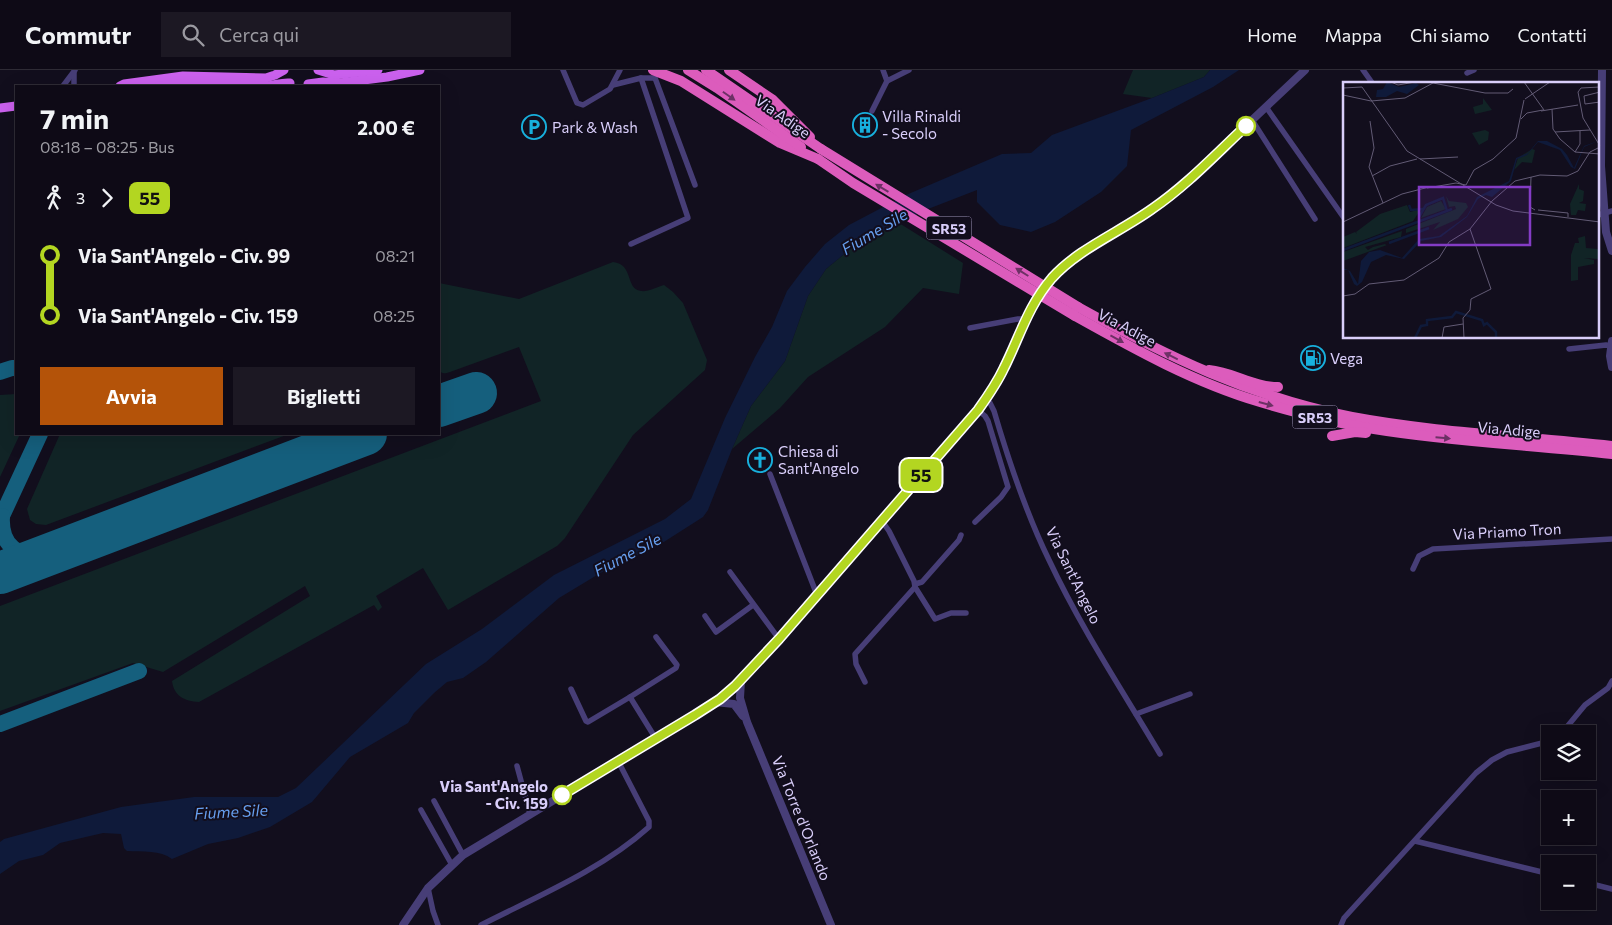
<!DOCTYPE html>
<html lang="it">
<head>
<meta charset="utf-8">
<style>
	:root { --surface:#0e0a16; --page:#1c1823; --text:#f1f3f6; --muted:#9b9aa1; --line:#2e2b35; --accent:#b45309 }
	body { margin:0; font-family:Commissioner,sans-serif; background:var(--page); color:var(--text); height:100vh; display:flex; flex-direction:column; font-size:19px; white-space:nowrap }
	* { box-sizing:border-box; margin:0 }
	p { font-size:16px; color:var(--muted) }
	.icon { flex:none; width:28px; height:28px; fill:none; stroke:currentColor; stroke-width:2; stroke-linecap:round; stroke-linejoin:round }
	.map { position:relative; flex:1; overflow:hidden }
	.panel { position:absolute; left:15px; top:15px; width:425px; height:350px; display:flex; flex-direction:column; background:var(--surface); border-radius:0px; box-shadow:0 5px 20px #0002,0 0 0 1px var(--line) }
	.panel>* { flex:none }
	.badge { padding:0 10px; border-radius:8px; font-size:18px; line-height:32px }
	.buttons { position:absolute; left:1541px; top:655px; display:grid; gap:10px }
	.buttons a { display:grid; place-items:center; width:55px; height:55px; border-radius:0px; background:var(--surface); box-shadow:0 5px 20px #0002,0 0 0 1px var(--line); font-size:25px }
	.map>.badge { position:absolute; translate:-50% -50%; box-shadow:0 0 0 2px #fff }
	.legs { display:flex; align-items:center; gap:8px; height:55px; padding:0 25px; font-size:16px }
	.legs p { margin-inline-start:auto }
	.head { display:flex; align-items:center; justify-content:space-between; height:85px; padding:0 25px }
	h1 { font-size:28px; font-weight:700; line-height:38px }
	.cta { display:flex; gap:10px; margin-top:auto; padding:10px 25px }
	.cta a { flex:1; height:58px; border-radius:0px; background:var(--accent); color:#fff; font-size:20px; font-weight:700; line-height:58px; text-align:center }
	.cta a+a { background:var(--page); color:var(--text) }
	ul { padding:0 25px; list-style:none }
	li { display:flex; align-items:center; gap:18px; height:60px; font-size:19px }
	li i { display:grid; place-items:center; width:8px; height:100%; margin:0 6px; background:currentColor }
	li i::after { content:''; width:12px; height:12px; margin:-6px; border:4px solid; border-radius:50%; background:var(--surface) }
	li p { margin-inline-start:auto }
	li:first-child i { background:linear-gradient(#0000 50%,currentColor 0) }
	li:last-child i { background:linear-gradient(currentColor 50%,#0000 0) }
	header { display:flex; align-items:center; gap:30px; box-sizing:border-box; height:70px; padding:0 25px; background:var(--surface); border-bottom:1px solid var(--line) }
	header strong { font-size:24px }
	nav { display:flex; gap:28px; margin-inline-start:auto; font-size:18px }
	.search { width:350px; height:45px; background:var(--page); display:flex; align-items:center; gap:12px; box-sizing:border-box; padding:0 18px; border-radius:0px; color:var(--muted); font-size:19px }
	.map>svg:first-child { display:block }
</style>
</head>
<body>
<header>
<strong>Commutr</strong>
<div class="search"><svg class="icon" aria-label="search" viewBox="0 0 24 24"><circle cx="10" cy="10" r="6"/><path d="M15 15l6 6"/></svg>Cerca qui</div>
<nav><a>Home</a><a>Mappa</a><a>Chi siamo</a><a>Contatti</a></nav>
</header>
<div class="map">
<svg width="1612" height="855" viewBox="0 0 1612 855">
	<rect width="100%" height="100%" fill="#120e1d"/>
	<g fill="#112426">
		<path d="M1133,0H1210L1204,7L1152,28L1123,24Z"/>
		<path d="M899,153L963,193L959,224L923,218L885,257L808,307L780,338L732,379L751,336L785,291L808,226L826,199L854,176Z"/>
		<path d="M613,192C634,194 625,219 641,221C648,222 657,217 664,215L673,222L683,233L707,290L705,300L633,365L565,468L557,476L448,540L423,498L376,526L382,537L378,541L374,535L199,632C184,631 174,626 172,611L310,526L305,516L163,602L133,593L0,641V536L541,331L519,277L450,302C444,304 442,304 439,300V213L519,229Z"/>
		<path d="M16,324V364H20L0,407V325Z"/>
		<path d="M60,364H289L46,455L36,454L30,450L27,439Z"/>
	</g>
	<path fill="#0f1a3a" d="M1210,0H1239L1213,17L1131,60L1127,96L1101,122L1055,152L1031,162L1000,155L977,132V120L928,139L899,153L854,176L826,199L808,226L785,291L751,336L732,379L708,440L703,447L645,484L634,486L617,493L559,528L486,592L463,608L447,612L434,623L414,643L408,653L350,687L312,732L270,757L238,768L208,774L172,789C160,780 143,782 127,781L124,778L121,764L103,763L60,773L43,785L19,791L0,804V772L4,769L121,737L194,727H278L296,718L426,594L482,559L554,505L665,449L691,429L725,348L755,287L772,257L787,221L805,197L825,174L849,155L906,125L1002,84L1031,83L1052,65L1152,28L1204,7Z"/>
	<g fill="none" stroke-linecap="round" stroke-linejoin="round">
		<g stroke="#155f7d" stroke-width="16">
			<path d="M0,302L12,298H16"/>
			<path d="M2,446L40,364"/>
			<path d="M0,450L2,446C0,477 19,488 47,485"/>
			<path d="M0,654L139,601"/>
		</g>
		<g stroke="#155f7d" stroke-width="42">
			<path d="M439,336L476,323"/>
			<path d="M0,503L366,364"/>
		</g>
		<g stroke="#473e77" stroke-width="5.5">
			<path d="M563,0L577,33L583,35L610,19L620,0"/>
			<path d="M883,0L887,11L909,0"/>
			<path d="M1363,0L1373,14"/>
			<path d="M1467,3L1474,0"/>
			<path d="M641,8H655L695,115"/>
			<path d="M613,15L641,8L688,148L631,174"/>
			<path d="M63,16L75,0"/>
			<path d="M74,16V3"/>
			<path d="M1266,37L1344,148"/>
			<path d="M872,41L887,11"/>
			<path d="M1252,50L1315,149"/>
			<path d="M1598,145L1612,141"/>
			<path d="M970,258L1018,249H1025"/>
			<path d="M1569,279L1606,275L1611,276"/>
			<path d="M986,329L990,333L994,341C1009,392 1026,443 1049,490C1081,558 1122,620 1160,684"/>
			<path d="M770,404L817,525"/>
			<path d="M975,452L1001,427L1008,417L988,351L985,346L978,340"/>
			<path d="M1413,499L1419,486L1433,479L1612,469"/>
			<path d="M730,502L779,569"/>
			<path d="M915,514L922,512L959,470L961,465"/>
			<path d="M915,517L935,549L951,543H966"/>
			<path d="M705,546L716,562L753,535"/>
			<path d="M865,612L856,594L855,584L915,517L914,511L889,461L882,451"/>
			<path d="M571,619L586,651L588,652L630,627L656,669"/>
			<path d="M630,627L676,598L677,595L656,567"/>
			<path d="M1136,644L1190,624"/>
			<path d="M1561,664L1585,635L1608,618L1612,611"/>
			<path d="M517,696L530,744"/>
			<path d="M434,731L463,785"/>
			<path d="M421,740L452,795"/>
			<path d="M1415,771L1550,804"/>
			<path d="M1588,813L1612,819"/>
			<path d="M428,818L433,841L438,855"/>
			<path d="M481,855C538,826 601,800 649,757V751L618,691"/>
			<path d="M1341,855L1344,848L1476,703L1492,690L1507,682L1550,671"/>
		</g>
		<g stroke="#473e77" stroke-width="8">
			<path d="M1602,0L1601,96L1606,162L1612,181"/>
			<path d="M1612,271L1610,286L1612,297"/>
			<path d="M741,610L740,628L747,652L831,855"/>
			<path d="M715,632L734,634L743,646"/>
			<path d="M403,855L428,818L463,785L695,645C748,612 785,561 826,514C877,456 928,398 978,340L993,318L1004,299L1034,231L1056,204L1076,187L1150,141L1179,119L1305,0"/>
		</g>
		<g stroke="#cb61ee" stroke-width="9">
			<path d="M318,0L334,5L378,0"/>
			<path d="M308,14L323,12L340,13L387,7L420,0"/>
			<path d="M120,16L124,14L183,6L266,8L275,5L284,0"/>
			<path d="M159,16C194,11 228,15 264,16C273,16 281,12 290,13"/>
			<path d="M0,38L16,36"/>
		</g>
		<g stroke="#dc5cbc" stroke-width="10">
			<path d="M653,0L681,11L780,73L818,89"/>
			<path d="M688,0L717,18L801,77"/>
			<path d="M706,0L821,79"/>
			<path d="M729,0L773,30L810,67"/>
			<path d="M1078,237C1166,286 1251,327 1352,347C1437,363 1525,366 1612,376"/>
			<path d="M1075,246C1134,279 1195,313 1260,332C1297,343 1336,353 1374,359C1453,372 1533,375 1612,384"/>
			<path d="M1209,300C1233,302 1253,317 1278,317"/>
			<path d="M1332,366L1355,362L1366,363"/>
		</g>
		<g stroke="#dc5cbc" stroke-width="10">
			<path d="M821,79L1078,237"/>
			<path d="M818,89L853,113L1075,246"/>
		</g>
	</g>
	<defs><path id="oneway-solid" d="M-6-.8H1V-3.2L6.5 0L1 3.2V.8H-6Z" transform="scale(1.25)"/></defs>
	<g fill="#6d3165">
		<use href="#oneway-solid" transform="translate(729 26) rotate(35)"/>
		<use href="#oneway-solid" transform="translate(882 118) rotate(-149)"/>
		<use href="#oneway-solid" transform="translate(1022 202) rotate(-148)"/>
		<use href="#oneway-solid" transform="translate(1117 269) rotate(29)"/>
		<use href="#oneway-solid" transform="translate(1171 286) rotate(-154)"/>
		<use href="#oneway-solid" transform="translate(1266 334) rotate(15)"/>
		<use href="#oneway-solid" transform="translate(1443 368) rotate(5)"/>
	</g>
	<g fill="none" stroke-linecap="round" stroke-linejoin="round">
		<defs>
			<path id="line-1" d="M562,725L695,645L720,629L735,616L779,569L978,340C988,326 997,313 1004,298C1020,266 1028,236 1052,208C1078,179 1120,162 1152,139C1187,115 1215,85 1246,56"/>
		</defs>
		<use href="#line-1" stroke="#fff" stroke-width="11"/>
		<use href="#line-1" stroke="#b3d621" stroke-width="8"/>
	</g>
	<defs>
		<symbol id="building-ring" viewBox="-11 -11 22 22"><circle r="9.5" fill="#120e1d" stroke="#18b0dd" stroke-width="1.5"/><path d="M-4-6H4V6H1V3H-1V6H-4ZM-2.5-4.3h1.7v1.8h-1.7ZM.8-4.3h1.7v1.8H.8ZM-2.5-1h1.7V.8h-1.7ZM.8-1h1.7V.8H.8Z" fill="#18b0dd"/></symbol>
		<symbol id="parking-ring" viewBox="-11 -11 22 22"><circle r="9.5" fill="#120e1d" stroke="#18b0dd" stroke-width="1.5"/><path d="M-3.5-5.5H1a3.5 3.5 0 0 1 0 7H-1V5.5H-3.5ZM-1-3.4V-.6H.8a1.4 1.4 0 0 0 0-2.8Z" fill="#18b0dd"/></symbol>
		<symbol id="fuel-ring" viewBox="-11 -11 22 22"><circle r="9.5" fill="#120e1d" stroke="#18b0dd" stroke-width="1.5"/><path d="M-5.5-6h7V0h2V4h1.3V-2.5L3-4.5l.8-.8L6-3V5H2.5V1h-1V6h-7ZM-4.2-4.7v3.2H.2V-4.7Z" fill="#18b0dd"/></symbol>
		<symbol id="church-ring" viewBox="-11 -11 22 22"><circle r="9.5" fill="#120e1d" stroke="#18b0dd" stroke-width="1.5"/><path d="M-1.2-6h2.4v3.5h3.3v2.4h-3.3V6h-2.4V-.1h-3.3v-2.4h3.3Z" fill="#18b0dd"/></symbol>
	</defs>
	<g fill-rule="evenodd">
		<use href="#building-ring" x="851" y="41" width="28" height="28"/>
		<use href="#parking-ring" x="520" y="43" width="28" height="28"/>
		<use href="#fuel-ring" x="1299" y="274" width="28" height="28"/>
		<use href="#church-ring" x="746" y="376" width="28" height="28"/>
	</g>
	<g fill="#fff" stroke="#b3d621" stroke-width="2.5">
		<circle cx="1246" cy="56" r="9"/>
		<circle cx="562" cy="725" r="9"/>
	</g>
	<g text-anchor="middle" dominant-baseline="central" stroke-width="4" stroke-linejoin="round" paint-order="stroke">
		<g fill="#120e1d" stroke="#9d94b8" stroke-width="1">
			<rect x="926.5" y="146.5" width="45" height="23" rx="4"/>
			<rect x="1292.5" y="335.5" width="45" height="23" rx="4"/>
		</g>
		<g font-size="14" font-weight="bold" fill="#d9cefa">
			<text x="949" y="158">SR53</text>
			<text x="1315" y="347">SR53</text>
		</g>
		<g font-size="15" fill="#d9cefa" stroke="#120e1d">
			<text transform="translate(783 46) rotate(35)">Via Adige</text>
			<text transform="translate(1127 257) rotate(28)">Via Adige</text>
			<text transform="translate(1509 359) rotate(5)">Via Adige</text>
			<text transform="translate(1507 461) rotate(-3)">Via Priamo Tron</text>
			<text transform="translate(1074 505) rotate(64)">Via Sant'Angelo</text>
			<text transform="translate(802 748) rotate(68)">Via Torre d'Orlando</text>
		</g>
		<g font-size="15" fill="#d9cefa" stroke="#120e1d" text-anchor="start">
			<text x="882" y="46">Villa Rinaldi<tspan x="882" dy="17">- Secolo</tspan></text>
			<text x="552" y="57">Park &amp; Wash</text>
			<text x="1330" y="288">Vega</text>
			<text x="778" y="381">Chiesa di<tspan x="778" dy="17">Sant'Angelo</tspan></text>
		</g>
		<g font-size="15" font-weight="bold" fill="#d9cefa" stroke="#120e1d" text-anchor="end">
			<text x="548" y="716">Via Sant'Angelo<tspan x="548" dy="17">- Civ. 159</tspan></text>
		</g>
		<g font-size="16" font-style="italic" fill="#679fef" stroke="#120e1d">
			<text transform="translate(874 161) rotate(-31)">Fiume Sile</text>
			<text transform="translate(627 484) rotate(-28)">Fiume Sile</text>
			<text transform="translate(231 741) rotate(-3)">Fiume Sile</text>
		</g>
	</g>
	<g transform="translate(1343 12)">
		<rect width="256" height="256" fill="#120e1d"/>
		<path d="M140,16L149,28L132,32L130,25L140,22ZM142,48L146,50L145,58L136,63L129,51ZM189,67L192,68L189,81L179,80L171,88L175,76ZM236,102V107L241,109L240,119L236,121L243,122L242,129L235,128L233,133H228L227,122ZM103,114L106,119L123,121L125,125L115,137L90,148L97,140L63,151V147L113,127L112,124L106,125ZM98,119L103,127L78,136L84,125ZM64,123L67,130L78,127L70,139L0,166V155L12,150L14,152L13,150L37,132ZM59,149L58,155L22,165L25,168L30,165L42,162L43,163H44L0,179V170ZM242,154L243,166L255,167V177L241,176L251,178V182L235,185V198L228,199V173L232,161H236L235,156Z" fill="#112426"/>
		<path d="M44,0L56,5L73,1L76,3L64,12L54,9L43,15H33L34,8L40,7ZM195,59H204L219,67L224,73L231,86L241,64L255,59L241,65L232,87L228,85L217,68L195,60L184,73L174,77L168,99L149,115L143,113L135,117L124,135L98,155L78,159L61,177L43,173L28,180L19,200L14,204L11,202L5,188H0V186L7,189L15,202L18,179L26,170L37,168L59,176L76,157L96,154L124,134L134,115L166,99L173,76L185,71Z" fill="#0f1a3a"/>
		<path fill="none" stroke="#0f1a3a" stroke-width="2.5" d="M66,123L68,128L80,127M76,135L83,123L100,116L104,129M46,161L86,146M0,168L109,127M72,256L78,244L84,243V238L109,235L113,230L139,238L141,243L144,241L153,250V256"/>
		<path fill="none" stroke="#625b75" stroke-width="1" d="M48,0L55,3L72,0M181,0L201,28M257,5L238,6L235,10L240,36L257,64M0,6L19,5L64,69L153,123L170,129L257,140M257,10L241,14L242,22L257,20M0,13L28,19L62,16L90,1L142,11H165L170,7M182,17L207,0M209,27L210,47L217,57L232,70L257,72M198,29L235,23M178,37L184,31L200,28M27,39L31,66L26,85L40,121M212,50L247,48M232,70L237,62V49M77,77L115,75M29,94L47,84L74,77M224,94L235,89L247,70L257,65M188,95L187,125L192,128M84,106L113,101L123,103L131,88L150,77L173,56L181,18M195,128L225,131V135M0,140L59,112L86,105M0,214L12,212L26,202L61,198L96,176L106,160L127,147L149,119L172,99L197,93L224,94M99,256L101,245L120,242M121,256L120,236L127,228L128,217L148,207L127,147"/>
		<path fill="#843cc5" fill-opacity="0.15" stroke="#843cc5" stroke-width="2.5" d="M76,105H187V163H76Z"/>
		<rect width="256" height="256" fill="none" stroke="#d9cefa" stroke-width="2.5"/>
	</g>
</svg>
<div class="buttons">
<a><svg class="icon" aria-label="layers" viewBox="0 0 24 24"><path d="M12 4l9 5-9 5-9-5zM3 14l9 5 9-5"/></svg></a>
<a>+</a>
<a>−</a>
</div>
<b class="badge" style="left:921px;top:405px;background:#b3d621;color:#111">55</b>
<section class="panel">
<div class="head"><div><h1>7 min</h1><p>08:18 – 08:25 · Bus</p></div><b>2.00 €</b></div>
<div class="legs"><svg class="icon" aria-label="walk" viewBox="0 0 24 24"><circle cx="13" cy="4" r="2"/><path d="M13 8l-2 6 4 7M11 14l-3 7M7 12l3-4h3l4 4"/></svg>3<svg class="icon" aria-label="forward" viewBox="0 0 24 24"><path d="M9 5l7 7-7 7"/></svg><b class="badge" style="background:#b3d621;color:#111">55</b></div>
<ul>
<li><i style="color:#b3d621"></i><b>Via Sant'Angelo - Civ. 99</b><p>08:21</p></li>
<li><i style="color:#b3d621"></i><b>Via Sant'Angelo - Civ. 159</b><p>08:25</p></li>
</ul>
<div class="cta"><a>Avvia</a><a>Biglietti</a></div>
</section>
</div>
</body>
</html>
